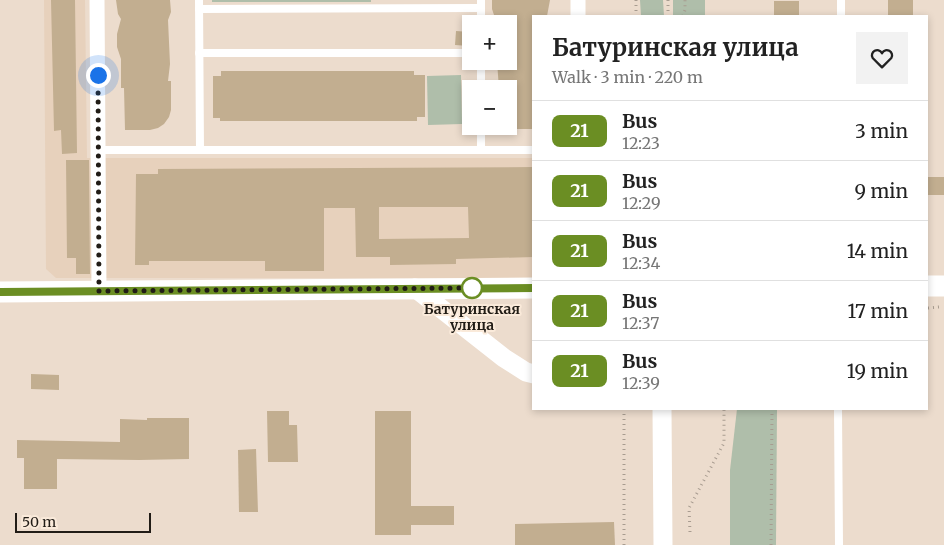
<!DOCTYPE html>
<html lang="en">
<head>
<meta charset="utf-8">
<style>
	:root { --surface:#fff; --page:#f2f2f2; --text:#222; --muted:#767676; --line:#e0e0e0 }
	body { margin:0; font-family:Merriweather,serif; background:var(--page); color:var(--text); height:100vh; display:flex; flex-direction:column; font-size:19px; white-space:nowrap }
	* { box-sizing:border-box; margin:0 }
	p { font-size:16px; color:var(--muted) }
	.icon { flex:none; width:28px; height:28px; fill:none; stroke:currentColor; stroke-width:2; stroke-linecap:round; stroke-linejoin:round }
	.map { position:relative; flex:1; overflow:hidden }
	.side { position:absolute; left:532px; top:15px; width:396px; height:395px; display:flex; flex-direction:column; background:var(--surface); border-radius:0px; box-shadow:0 2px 8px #0003 }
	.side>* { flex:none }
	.badge { padding:0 10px; border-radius:8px; font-size:18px; line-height:32px }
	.controls { position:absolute; left:462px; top:15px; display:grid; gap:10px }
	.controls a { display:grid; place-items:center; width:55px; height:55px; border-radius:0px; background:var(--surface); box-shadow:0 2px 8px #0003; font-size:25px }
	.scale { position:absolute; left:15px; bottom:12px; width:136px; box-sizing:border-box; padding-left:5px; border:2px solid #211c16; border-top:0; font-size:14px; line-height:18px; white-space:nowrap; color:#211c16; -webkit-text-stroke:4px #faeada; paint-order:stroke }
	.you { position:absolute; width:25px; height:25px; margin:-12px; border:4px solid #fff; border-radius:50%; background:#1a73e8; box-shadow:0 0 0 8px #1a73e833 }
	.map>.badge { position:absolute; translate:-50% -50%; box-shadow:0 0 0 2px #fff }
	.round { display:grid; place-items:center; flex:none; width:52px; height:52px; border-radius:0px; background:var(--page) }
	.summary { display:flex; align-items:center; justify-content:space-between; height:85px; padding:0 20px }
	h1 { font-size:24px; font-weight:700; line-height:38px }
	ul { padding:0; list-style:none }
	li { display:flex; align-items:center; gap:15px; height:60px; padding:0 20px; border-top:1px solid var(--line) }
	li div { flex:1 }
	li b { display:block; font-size:19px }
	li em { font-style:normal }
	li .badge { min-width:55px; font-weight:700; text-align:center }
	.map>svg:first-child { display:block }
</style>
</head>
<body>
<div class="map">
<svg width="944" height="545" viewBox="0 0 944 545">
	<rect width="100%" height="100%" fill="#ecdccd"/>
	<path fill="#e7d1bc" d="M44,0H85L87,158H534V278H56L46,269Z"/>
	<g fill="#afbeaa">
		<rect x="212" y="0" width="159" height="2"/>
		<path d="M640,0H663L664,16H641Z"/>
		<rect x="673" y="0" width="32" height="16"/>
		<path d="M461,75L462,124L428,125L427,76Z"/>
		<path d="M737,409H777L776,545H730V470Z"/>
	</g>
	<g fill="#c2ae90" fill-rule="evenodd">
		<path d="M51,0H75L77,153L62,154L61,130L54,131Z"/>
		<path d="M116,0H170L171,12L168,20L170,64L168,81H171V110L169,117L164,124L158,128L150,130H125L124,88H121V59L117,47V34L121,19L118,14Z"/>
		<path d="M492,0H550L547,16H534V129H516L509,127V89H499L497,61H509V24H500L494,15L492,9Z"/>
		<rect x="888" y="0" width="25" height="16"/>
		<rect x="774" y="1" width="25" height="15"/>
		<path d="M456,31L470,32L469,46L455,45Z"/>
		<path d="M221,71H414V75H425V117H417V121H220V118H213V76H221Z"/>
		<path d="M66,160H89L90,274H76V258H67Z"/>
		<path d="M534,167V257L456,259V264L390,265V257H356L355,208H324V271H265V261H149V265H135L136,174H158V169ZM379,207H468L469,238L379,239Z"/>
		<rect x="928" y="177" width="16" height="18"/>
		<path d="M31,374L59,375V390L31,389Z"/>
		<path d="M267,411H289V425H297L298,462H268Z"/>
		<path d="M375,411H411V506H454V525H411V535H375Z"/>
		<path d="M147,418H189V459L139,460L57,459V489H24V458H17V440L120,442V419L147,420Z"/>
		<path d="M256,449L258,512H239L238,450Z"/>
		<path d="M614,522L615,545H515V524Z"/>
	</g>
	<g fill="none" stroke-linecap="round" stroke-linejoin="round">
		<g stroke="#a89c90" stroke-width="3" stroke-dasharray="1 4" stroke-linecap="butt">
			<path d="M636,0V16"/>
			<path d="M668,0V16"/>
			<path d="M683,16L685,10V0"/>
			<path d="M928,308L939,307"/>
			<path d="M624,409V545"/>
			<path d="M690,532L689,508L724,443V409"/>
			<path d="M771,545L772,409"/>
		</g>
		<g stroke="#fff" stroke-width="8">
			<path d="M199,0L200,150"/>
			<path d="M481,0V24"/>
			<path d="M199,9L481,8"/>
			<path d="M841,16V0"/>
			<path d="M199,53H471"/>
			<path d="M481,61V89"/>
			<path d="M481,126V150"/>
			<path d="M98,150H534"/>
			<path d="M838,409L839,545"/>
		</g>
		<g stroke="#fff" stroke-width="15">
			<path d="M97,0L99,291"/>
			<path d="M578,0V16"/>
		</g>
		<g stroke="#fff" stroke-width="19">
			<path d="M415,288L504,358L526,372L534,374"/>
			<path d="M662,409L663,545"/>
		</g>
		<g stroke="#fff" stroke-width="21">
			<path d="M928,286H944"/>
			<path d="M0,292L534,288"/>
		</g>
	</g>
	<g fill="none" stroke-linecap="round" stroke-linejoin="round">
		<defs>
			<path id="line" d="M0,292L534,288"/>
		</defs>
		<use href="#line" stroke="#fff" stroke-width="11"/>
		<use href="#line" stroke="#6b8e23" stroke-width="8"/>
		<path stroke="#211c16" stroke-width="5" stroke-dasharray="0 9" d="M98,75L99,291L472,288"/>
	</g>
	<circle fill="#fff" stroke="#6b8e23" stroke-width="2.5" cx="472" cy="288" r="10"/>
	<g text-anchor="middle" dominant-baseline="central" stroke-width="4" stroke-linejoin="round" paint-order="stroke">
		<g font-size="14" font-weight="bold" fill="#211c16" stroke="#faeada">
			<text x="472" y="309">Батуринская<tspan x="472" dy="16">улица</tspan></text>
		</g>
	</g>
</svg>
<div class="controls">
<a>+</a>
<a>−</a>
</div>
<div class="scale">50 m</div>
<div class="you" style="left:98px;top:75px"></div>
<section class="side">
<div class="summary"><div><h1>Батуринская улица</h1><p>Walk · 3 min · 220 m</p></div><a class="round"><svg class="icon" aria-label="heart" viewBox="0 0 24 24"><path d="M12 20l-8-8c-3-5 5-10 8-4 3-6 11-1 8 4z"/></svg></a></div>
<ul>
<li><span class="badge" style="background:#6b8e23;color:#fff">21</span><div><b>Bus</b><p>12:23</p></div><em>3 min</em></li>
<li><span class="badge" style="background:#6b8e23;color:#fff">21</span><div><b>Bus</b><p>12:29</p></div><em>9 min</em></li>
<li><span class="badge" style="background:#6b8e23;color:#fff">21</span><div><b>Bus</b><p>12:34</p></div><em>14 min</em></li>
<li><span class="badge" style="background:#6b8e23;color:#fff">21</span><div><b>Bus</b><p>12:37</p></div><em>17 min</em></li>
<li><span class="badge" style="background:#6b8e23;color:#fff">21</span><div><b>Bus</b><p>12:39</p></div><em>19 min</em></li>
</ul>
</section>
</div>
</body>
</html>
